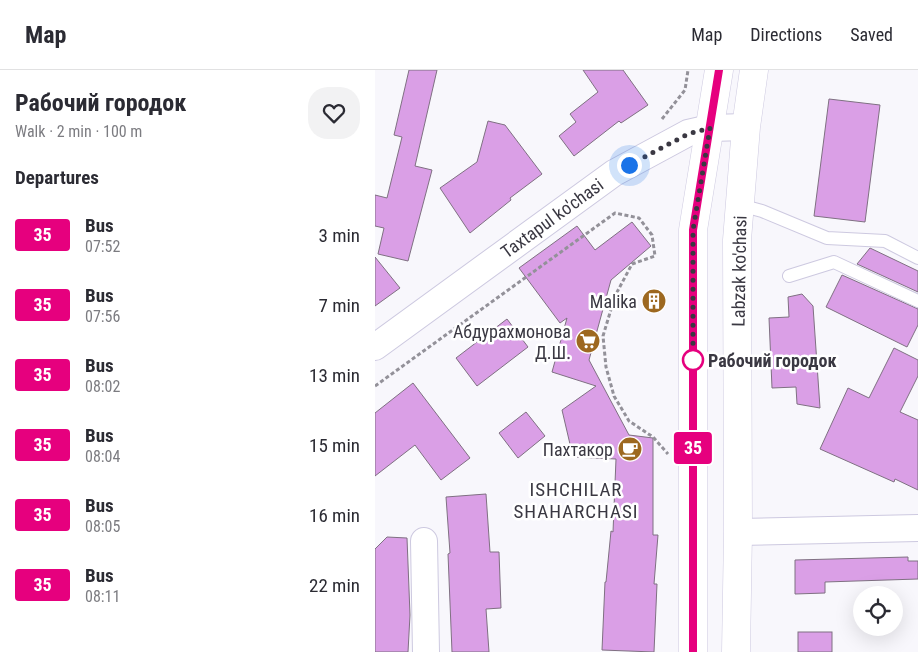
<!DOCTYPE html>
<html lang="en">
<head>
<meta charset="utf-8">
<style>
	:root { --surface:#fff; --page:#f2f2f3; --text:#2b2b33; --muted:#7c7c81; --line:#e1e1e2 }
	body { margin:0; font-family:"Roboto Condensed",sans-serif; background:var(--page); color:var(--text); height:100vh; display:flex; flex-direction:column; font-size:19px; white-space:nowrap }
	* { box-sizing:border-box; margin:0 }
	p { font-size:16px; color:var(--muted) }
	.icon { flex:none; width:28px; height:28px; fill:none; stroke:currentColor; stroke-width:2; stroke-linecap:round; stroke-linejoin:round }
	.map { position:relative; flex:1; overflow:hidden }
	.panel { display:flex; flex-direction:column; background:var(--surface); width:375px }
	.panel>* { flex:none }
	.badge { padding:0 10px; border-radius:4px; font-size:18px; line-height:32px }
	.buttons { position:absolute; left:478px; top:516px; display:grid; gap:10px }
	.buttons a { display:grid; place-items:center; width:50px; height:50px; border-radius:50%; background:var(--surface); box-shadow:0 5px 20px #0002; font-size:25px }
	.you { position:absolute; width:25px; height:25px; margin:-12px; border:4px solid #fff; border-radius:50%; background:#1a73e8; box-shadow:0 0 0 8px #1a73e833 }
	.map>.badge { position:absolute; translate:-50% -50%; box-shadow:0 0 0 2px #fff }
	h2 { padding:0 15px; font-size:19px; line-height:45px }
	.round { display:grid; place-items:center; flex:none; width:52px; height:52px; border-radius:20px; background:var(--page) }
	.summary { display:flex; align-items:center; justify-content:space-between; height:85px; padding:0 15px }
	h1 { font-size:24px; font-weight:700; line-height:38px }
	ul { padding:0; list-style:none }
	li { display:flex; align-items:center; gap:15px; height:70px; padding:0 15px }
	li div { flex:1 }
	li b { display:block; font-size:19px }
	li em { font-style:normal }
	li .badge { min-width:55px; font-weight:700; text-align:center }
	header { display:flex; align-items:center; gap:30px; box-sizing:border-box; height:70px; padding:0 25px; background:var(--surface); border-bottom:1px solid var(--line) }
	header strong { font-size:24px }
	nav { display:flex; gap:28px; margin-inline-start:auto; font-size:18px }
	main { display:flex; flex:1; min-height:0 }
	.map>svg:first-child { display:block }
</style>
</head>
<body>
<header>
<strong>Map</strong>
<nav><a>Map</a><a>Directions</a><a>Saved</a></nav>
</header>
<main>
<section class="panel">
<div class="summary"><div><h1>Рабочий городок</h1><p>Walk · 2 min · 100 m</p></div><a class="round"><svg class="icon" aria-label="heart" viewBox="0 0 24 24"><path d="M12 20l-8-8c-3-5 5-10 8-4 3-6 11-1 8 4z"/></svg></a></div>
<h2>Departures</h2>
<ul>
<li><span class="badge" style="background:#e6007e;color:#fff">35</span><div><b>Bus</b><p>07:52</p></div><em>3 min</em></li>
<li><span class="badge" style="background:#e6007e;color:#fff">35</span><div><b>Bus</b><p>07:56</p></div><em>7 min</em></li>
<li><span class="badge" style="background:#e6007e;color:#fff">35</span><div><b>Bus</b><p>08:02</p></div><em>13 min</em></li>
<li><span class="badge" style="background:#e6007e;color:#fff">35</span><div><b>Bus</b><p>08:04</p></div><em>15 min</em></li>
<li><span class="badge" style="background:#e6007e;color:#fff">35</span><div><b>Bus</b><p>08:05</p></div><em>16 min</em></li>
<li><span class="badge" style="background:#e6007e;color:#fff">35</span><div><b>Bus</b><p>08:11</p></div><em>22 min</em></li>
</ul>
</section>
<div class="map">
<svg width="543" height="582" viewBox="0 0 543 582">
	<rect width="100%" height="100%" fill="#f8f7fc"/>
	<g fill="#da9fe6" stroke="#7f7082">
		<path d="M34,0H62L40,96L57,100L33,191L3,184L9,158L0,156V125L12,128L27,67L19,65Z"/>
		<path d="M208,0H248L273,35L246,53L244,51L199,86L184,66L201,52L195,44L223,22Z"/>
		<path d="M454,29L505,35L490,152L439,146Z"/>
		<path d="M113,51L130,55L167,104L135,128L136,130L95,163L65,118L102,92Z"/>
		<path d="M257,152L276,176L236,210L214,290L254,365L278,368V465H283L279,514H282L279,582L227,580L230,512H231L236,461L238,462L241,389L198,387L187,340L221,316L177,302L192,248L185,253L144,198L202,156L220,180Z"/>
		<path d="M495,178L543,201V222L482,194Z"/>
		<path d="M0,187L25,218L0,236Z"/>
		<path d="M467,205L543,239V255L532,277L451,237Z"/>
		<path d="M427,224L438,236L445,338L422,334L421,317L397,318L394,248L414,247L413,227Z"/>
		<path d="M132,249L153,277L102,316L81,288Z"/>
		<path d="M519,278L543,290V306L525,342L543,350V420L520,409L519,412L445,379L473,318L494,328Z"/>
		<path d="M38,313L95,388L66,410L40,375L0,406V343Z"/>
		<path d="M151,342L170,366L143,388L124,363Z"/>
		<path d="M111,424L115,482H124L126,538L111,539L114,582H77L73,484L75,483L71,427Z"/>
		<path d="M12,467L32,468L35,545L33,582H0V479Z"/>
		<path d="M533,487V491H543V509L450,512V523L420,524V490Z"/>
		<rect x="423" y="562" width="34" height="20"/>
	</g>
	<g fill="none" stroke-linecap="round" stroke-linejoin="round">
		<defs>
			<g id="service">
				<path d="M365,135L387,141L452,168L510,171L543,188"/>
				<path d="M414,206L459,192L543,231"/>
			</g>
			<g id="minor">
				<path d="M0,277L239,103L313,63L335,58L371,57"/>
				<path d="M363,462L543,458"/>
				<path d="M49,471L51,582"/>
			</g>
			<g id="secondary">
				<path d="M318,582V160L344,0"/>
				<path d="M361,582L363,462L362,170L371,57L379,0"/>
			</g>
		</defs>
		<use href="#service" stroke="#cdc9e0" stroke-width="14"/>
		<use href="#minor" stroke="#cdc9e0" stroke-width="28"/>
		<use href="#secondary" stroke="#cdc9e0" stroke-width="29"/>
		<g stroke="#939199" stroke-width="3" stroke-dasharray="4 2.5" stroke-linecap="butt">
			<path d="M287,49L310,20L313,0"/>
			<path d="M0,316L240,143L264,148L277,165L280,186L257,194L240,226L228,266L231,297L239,326L254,351L278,367L293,384"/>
		</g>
		<use href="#service" stroke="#fff" stroke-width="12"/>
		<use href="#minor" stroke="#fff" stroke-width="26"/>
		<use href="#secondary" stroke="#fff" stroke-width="28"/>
	</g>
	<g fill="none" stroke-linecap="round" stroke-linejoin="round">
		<defs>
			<path id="line" d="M318,582V160L344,0"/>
		</defs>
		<use href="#line" stroke="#fff" stroke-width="11"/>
		<use href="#line" stroke="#e6007e" stroke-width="8"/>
		<path stroke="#3a3842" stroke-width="5" stroke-dasharray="0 9" d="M254,95L313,64L335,58L318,160V290"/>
	</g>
	<defs>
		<symbol id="building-disc" viewBox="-11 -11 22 22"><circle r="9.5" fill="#9d6820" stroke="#fff"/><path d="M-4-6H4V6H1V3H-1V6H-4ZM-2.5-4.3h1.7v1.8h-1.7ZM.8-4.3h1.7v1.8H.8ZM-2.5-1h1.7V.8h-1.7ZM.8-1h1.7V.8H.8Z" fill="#fff"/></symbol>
		<symbol id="supermarket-disc" viewBox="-11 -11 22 22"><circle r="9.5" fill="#9d6820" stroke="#fff"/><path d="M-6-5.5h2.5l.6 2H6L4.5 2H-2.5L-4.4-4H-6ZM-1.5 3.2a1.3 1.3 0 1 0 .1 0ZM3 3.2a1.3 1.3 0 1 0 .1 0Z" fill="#fff"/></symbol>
		<symbol id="cafe-disc" viewBox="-11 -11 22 22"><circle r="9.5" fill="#9d6820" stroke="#fff"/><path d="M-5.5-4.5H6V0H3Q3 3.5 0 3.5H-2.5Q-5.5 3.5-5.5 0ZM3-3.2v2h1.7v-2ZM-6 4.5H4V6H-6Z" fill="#fff"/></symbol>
	</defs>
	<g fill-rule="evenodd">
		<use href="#building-disc" x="265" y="217" width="28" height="28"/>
		<use href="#supermarket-disc" x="199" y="257" width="28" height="28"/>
		<use href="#cafe-disc" x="241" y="365" width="28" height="28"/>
	</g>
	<circle fill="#fff" stroke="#e6007e" stroke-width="2.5" cx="318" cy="290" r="10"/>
	<g text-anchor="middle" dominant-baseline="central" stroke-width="5" stroke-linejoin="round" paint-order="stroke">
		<g font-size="18" fill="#3a3842" stroke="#fff">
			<text transform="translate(177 148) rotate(-36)">Taxtapul ko'chasi</text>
			<text transform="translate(364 201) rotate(-89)">Labzak ko'chasi</text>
		</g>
		<g font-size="18" fill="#3a3842" stroke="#fff" text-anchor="end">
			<text x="262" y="231">Malika</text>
			<text x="196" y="261">Абдурахмонова<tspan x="196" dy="21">Д.Ш.</tspan></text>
			<text x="238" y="379">Пахтакор</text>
		</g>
		<g font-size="18" font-weight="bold" fill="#3a3842" stroke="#fff" text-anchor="start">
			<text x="333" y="290">Рабочий городок</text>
		</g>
		<g font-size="19" letter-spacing="1" fill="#3a3842" stroke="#fff">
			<text x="201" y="419">ISHCHILAR<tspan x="201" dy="22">SHAHARCHASI</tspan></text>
		</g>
	</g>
</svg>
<div class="buttons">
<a><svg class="icon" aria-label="locate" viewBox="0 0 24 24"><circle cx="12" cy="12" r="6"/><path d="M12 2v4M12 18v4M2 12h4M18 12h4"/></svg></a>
</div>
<div class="you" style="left:254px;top:95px"></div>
<b class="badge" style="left:318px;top:378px;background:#e6007e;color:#fff">35</b>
</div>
</main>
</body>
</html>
